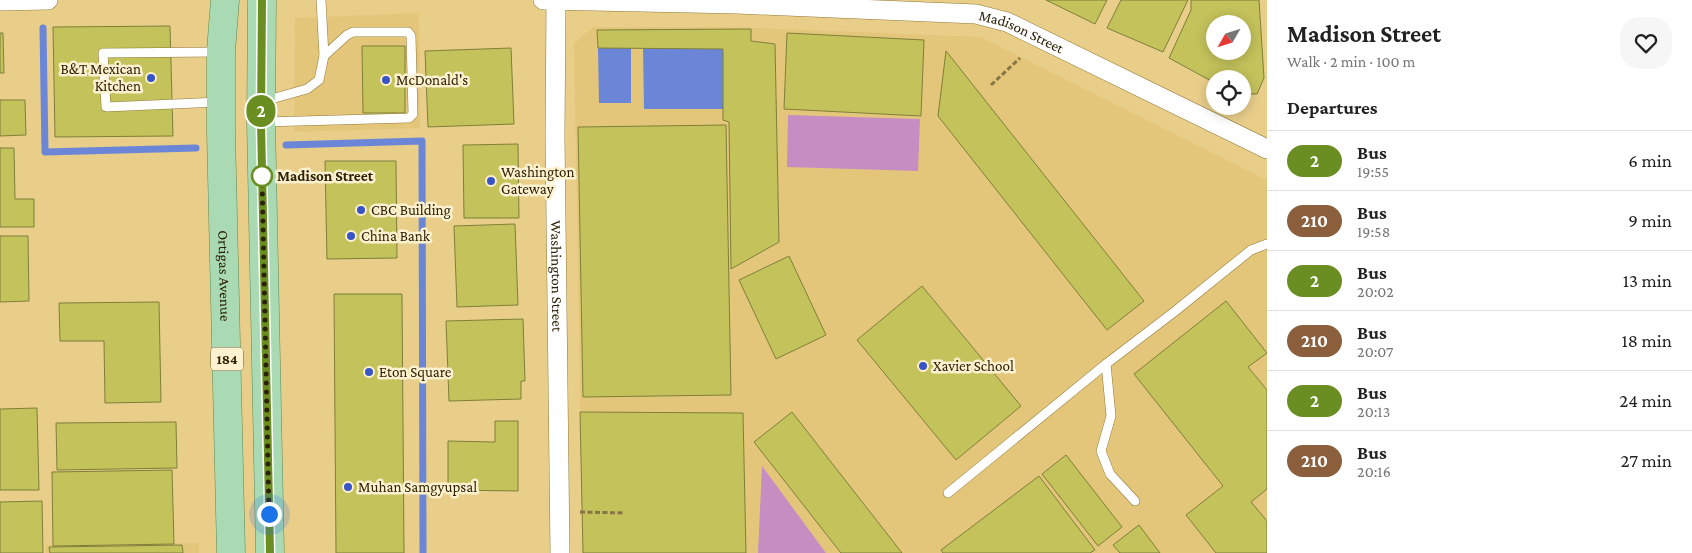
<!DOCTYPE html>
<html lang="en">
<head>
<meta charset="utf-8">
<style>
	:root { --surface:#fff; --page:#f6f6f6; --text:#222; --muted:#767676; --line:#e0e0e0 }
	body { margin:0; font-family:"Crimson Pro",serif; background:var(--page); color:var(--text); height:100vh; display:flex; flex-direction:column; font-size:19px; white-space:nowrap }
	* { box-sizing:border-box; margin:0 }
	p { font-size:16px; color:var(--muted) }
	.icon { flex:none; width:28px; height:28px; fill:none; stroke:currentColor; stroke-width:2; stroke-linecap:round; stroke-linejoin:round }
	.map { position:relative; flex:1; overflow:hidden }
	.details { display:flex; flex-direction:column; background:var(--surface); width:425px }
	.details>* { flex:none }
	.badge { padding:0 10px; border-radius:16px; font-size:18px; line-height:32px }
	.needle { width:32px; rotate:231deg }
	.tools { position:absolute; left:1206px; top:15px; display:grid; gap:10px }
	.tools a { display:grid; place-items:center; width:45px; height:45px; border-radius:50%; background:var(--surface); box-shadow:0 2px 12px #0003; font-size:25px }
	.you { position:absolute; width:25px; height:25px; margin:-12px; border:4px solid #fff; border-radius:50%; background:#1a73e8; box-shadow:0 0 0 8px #1a73e833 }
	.map>.badge { position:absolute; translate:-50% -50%; box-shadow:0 0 0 2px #fff }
	h2 { padding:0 20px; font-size:19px; line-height:45px }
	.round { display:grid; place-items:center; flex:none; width:52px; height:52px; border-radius:20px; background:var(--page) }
	.overview { display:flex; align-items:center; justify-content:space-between; height:85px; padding:0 20px }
	h1 { font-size:24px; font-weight:700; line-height:38px }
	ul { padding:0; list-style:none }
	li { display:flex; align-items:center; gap:15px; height:60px; padding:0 20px; border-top:1px solid var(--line) }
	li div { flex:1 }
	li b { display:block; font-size:19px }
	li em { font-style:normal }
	li .badge { min-width:55px; font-weight:700; text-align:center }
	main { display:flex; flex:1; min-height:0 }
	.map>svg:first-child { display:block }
</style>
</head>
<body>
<main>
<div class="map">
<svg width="1267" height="553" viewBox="0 0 1267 553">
	<rect width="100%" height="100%" fill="#e9ce8a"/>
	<g fill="#e4c67a">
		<path d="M419,13L420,128L294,132L295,18Z"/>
		<path d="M593,27H729L981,37L1267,180V553H583L574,43Z"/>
		<path d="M199,543V553H46V545Z"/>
	</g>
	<g fill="#c58dc2">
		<path d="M788,115L920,119L918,171L787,167Z"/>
		<path d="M762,466L826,553H758Z"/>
	</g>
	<g fill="#6b86d7">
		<path d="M598,48H631V103H599Z"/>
		<path d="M643,48L723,49L726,109H644Z"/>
	</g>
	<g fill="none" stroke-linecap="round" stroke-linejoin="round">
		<g stroke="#6b86d7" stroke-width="7">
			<path d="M43,28L45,152L196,148"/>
			<path d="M286,145L422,141L423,553"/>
		</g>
	</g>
	<g fill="#c3c25b" stroke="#7f7f3a" fill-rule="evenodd">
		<path d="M1046,0H1107L1095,24Z"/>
		<path d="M1121,0H1188L1163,52L1107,28Z"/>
		<path d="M1191,0H1259L1264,78L1257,94H1242V79H1215V83L1169,58L1191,10ZM1215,24H1242V51H1215Z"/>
		<path d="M170,26L173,136L55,137L53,27Z"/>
		<path d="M751,29V41L775,44L779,242L731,269L729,122L723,120V49L598,48L597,30Z"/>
		<path d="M0,33H3L4,73H0Z"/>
		<path d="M787,33L924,40L921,116L784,109Z"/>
		<path d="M362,46H405V113H363Z"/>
		<path d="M511,48L514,124L428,127L425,51Z"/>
		<path d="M946,51L1144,301L1107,330L938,116Z"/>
		<path d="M0,100H25L26,135L0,136Z"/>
		<path d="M726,125L731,395L583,397L578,127Z"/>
		<path d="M518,144L519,218H464L463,145Z"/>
		<path d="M0,148H14L15,199H34V227H0Z"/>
		<path d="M325,161H396L397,258L327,259Z"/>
		<path d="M515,224L518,305L457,307L454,226Z"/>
		<path d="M0,236H28L29,301L0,302Z"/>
		<path d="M789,256L826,335L776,359L739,280Z"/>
		<path d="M922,286L1021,406L956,460L857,340Z"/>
		<path d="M334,294H402L404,553H336Z"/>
		<path d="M1226,301L1267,353L1248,367L1267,390V489L1251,502L1267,521V553H1216L1186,515L1223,486L1134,374Z"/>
		<path d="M159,302L161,402L105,403L104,341H60L59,303Z"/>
		<path d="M523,319L525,381H521V399L449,401L446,321Z"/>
		<path d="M37,408L39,490H0V409Z"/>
		<path d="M580,412L743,413L746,553H583Z"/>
		<path d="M792,412L902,553H841L754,442Z"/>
		<path d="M495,421H518V491L448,490V441L495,442Z"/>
		<path d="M176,422L177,468L57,470L56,423Z"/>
		<path d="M1066,455L1122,527L1098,546L1042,474Z"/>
		<path d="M172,470L174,544L53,546L52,472Z"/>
		<path d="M1039,476L1095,550L1090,553H943L941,550Z"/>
		<path d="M42,501L43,553H0V502Z"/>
		<path d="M1139,525L1160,553H1120L1113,545Z"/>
		<path d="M182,545L183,553H50L49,547Z"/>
	</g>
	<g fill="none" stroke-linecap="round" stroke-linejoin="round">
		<defs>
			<g id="service">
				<path d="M219,52L103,53L106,107L219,102"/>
				<path d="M264,101L307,89L319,80L324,56L321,0"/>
				<path d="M264,122L409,118L413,114L411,36L408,32H353L347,35L324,56"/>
				<path d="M1106,364L1111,416L1101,451L1110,474L1135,501"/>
				<path d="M948,493L1106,364L1174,312L1251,250L1267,244"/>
			</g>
			<g id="minor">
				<path id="s1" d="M543,0L737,4L976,14L1007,22L1267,149"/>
				<path id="s2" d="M556,0L555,137L560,553"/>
				<path d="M0,1L48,0"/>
			</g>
			<g id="primary">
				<path id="s3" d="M225,0L221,51V133L231,553"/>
				<path d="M262,0L261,122L270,553"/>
			</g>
		</defs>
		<use href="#service" stroke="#917835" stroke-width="10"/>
		<use href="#minor" stroke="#917835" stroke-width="20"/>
		<use href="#primary" stroke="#598955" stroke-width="29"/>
		<g stroke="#877545" stroke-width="3" stroke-dasharray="5 2.5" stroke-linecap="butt">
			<path d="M991,85L1020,58"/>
			<path d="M580,512L625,513"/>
		</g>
		<use href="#service" stroke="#fff" stroke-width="9"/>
		<use href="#minor" stroke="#fff" stroke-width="19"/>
		<use href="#primary" stroke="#aadab3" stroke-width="28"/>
	</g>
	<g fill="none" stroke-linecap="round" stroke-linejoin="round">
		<defs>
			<path id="line" d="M262,0L261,122L270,553"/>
		</defs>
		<use href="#line" stroke="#fff" stroke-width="11"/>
		<use href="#line" stroke="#6b8e23" stroke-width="8"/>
		<path stroke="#2b2104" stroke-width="5" stroke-dasharray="0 9" d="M262,176L269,514"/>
	</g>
	<g fill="#3954c6" stroke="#fef1d0" stroke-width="2">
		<circle cx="151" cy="78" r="5"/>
		<circle cx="386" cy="80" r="5"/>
		<circle cx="491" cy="181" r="5"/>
		<circle cx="361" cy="210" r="5"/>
		<circle cx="351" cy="236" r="5"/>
		<circle cx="923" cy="366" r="5"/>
		<circle cx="369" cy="372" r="5"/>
		<circle cx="348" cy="487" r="5"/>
	</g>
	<circle fill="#fff" stroke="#6b8e23" stroke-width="2.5" cx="262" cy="176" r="10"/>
	<g text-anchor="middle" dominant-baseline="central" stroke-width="5" stroke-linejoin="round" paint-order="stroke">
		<rect fill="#fef1d0" stroke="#6a5f41" stroke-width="1" x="211" y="347.5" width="32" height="23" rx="4"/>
		<g font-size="14" font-weight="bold" fill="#2b2104">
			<text x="227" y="359">184</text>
		</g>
		<g font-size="15" fill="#2b2104" stroke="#fef1d0">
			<text stroke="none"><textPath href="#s1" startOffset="482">Madison Street</textPath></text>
			<text stroke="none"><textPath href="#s3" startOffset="276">Ortigas Avenue</textPath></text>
			<text stroke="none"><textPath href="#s2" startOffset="276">Washington Street</textPath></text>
		</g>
		<g font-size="15" fill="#2b2104" stroke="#fef1d0" text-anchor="start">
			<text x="141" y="69" text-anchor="end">B&amp;T Mexican<tspan x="141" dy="17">Kitchen</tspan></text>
			<text x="396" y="80">McDonald's</text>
			<text x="501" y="172">Washington<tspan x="501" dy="17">Gateway</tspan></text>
			<text x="371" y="210">CBC Building</text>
			<text x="361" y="236">China Bank</text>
			<text x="933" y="366">Xavier School</text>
			<text x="379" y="372">Eton Square</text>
			<text x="358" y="487">Muhan Samgyupsal</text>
		</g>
		<g font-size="15" font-weight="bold" fill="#2b2104" stroke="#fef1d0" text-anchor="start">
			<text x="277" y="176">Madison Street</text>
		</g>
	</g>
</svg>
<div class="tools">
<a><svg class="needle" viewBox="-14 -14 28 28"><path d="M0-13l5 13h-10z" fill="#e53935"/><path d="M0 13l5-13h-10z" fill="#767676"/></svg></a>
<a><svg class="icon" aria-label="locate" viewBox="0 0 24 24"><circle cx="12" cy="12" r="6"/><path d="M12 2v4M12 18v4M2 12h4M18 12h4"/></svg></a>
</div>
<div class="you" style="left:269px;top:514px"></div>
<b class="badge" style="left:261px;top:111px;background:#6b8e23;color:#fff">2</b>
</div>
<section class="details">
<div class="overview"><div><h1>Madison Street</h1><p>Walk · 2 min · 100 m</p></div><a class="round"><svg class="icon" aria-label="heart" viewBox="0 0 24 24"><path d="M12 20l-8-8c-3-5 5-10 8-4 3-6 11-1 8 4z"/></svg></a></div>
<h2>Departures</h2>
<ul>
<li><span class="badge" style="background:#6b8e23;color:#fff">2</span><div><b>Bus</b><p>19:55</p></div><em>6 min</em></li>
<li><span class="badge" style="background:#8b5e3c;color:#fff">210</span><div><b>Bus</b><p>19:58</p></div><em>9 min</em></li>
<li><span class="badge" style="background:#6b8e23;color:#fff">2</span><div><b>Bus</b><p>20:02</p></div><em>13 min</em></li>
<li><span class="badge" style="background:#8b5e3c;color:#fff">210</span><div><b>Bus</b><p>20:07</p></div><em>18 min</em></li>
<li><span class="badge" style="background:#6b8e23;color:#fff">2</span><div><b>Bus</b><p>20:13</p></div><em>24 min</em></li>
<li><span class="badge" style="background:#8b5e3c;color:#fff">210</span><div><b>Bus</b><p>20:16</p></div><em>27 min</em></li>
</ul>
</section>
</main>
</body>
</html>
